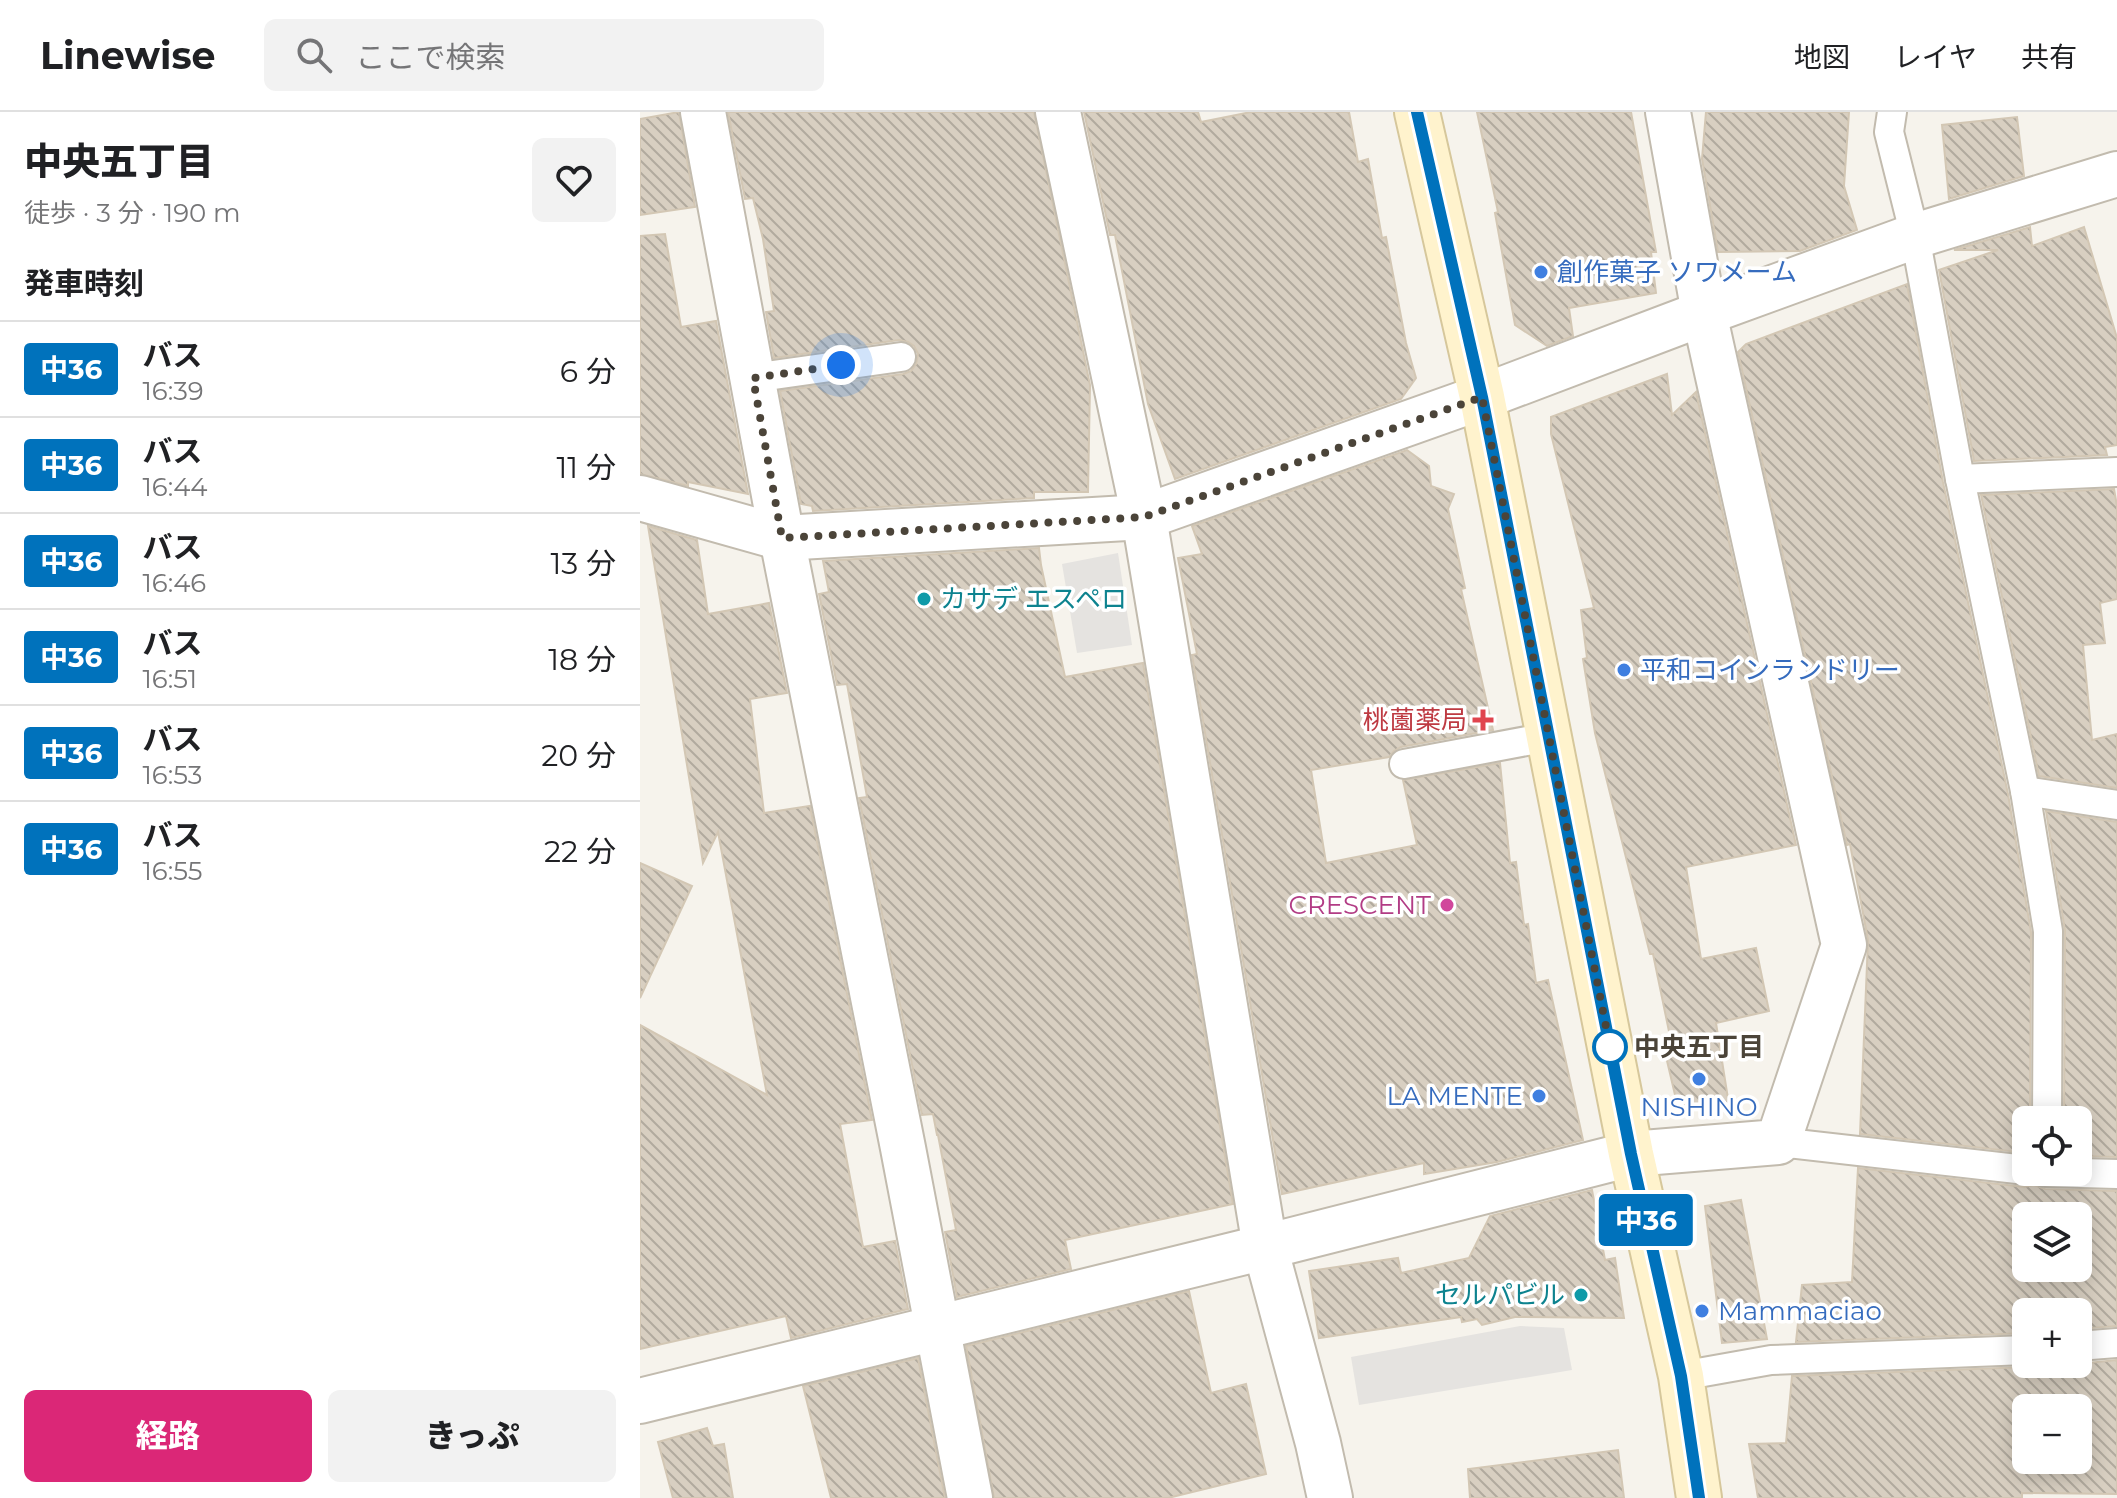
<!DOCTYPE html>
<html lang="ja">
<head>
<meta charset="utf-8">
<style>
	:root { --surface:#fff; --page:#f2f2f2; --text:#202124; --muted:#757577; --line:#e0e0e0; --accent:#db2777 }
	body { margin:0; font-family:Montserrat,"Noto Sans JP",sans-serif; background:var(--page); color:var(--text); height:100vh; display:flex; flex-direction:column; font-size:30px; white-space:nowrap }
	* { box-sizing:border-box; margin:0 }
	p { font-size:26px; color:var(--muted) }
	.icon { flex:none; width:44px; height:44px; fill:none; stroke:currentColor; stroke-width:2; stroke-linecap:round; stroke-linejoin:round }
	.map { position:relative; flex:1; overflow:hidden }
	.details { display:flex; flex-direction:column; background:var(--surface); width:640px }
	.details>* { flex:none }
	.badge { padding:0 16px; border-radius:6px; font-size:28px; line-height:52px }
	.buttons { position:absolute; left:1372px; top:994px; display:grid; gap:16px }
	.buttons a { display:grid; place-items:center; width:80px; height:80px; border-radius:12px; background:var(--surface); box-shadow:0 4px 20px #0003; font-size:40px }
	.you { position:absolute; width:40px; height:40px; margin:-20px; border:6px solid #fff; border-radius:50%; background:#1a73e8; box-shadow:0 0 0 12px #1a73e833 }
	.map>.badge { position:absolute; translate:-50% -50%; box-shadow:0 0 0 4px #fff }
	h2 { padding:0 24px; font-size:30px; line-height:72px }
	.round { display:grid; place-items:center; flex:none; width:84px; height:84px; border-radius:12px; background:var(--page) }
	.head { display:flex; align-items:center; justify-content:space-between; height:136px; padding:0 24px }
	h1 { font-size:38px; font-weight:800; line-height:60px }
	.primary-button { display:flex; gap:16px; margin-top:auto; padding:16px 24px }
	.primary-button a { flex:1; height:92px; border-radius:12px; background:var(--accent); color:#fff; font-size:32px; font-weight:800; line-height:92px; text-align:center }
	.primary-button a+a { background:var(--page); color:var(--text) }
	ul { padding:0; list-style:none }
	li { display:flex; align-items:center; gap:24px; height:96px; padding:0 24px; border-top:2px solid var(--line) }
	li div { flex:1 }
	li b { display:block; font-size:30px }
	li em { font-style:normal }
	li .badge { min-width:88px; font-weight:700; text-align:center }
	header { display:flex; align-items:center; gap:48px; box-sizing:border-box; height:112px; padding:0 40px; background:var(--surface); border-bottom:2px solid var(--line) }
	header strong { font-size:38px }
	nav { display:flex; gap:44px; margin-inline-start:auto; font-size:28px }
	.search { width:560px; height:72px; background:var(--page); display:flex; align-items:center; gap:20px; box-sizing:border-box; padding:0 28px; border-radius:12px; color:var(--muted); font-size:30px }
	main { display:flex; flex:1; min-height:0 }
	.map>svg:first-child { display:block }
</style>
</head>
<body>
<header>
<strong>Linewise</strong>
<div class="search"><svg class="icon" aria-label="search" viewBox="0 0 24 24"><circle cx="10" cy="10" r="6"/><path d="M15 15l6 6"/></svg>ここで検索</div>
<nav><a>地図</a><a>レイヤ</a><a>共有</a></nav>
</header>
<main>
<section class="details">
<div class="head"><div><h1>中央五丁目</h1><p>徒歩 · 3 分 · 190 m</p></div><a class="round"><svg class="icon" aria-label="heart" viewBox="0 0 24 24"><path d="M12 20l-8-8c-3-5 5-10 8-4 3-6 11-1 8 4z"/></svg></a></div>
<h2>発車時刻</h2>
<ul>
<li><span class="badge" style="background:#0072bc;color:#fff">中36</span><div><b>バス</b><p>16:39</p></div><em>6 分</em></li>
<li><span class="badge" style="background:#0072bc;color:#fff">中36</span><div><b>バス</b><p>16:44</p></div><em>11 分</em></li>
<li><span class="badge" style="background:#0072bc;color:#fff">中36</span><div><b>バス</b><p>16:46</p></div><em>13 分</em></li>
<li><span class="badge" style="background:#0072bc;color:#fff">中36</span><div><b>バス</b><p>16:51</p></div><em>18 分</em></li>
<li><span class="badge" style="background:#0072bc;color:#fff">中36</span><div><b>バス</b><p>16:53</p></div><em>20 分</em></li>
<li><span class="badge" style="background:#0072bc;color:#fff">中36</span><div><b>バス</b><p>16:55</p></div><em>22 分</em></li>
</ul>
<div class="primary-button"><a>経路</a><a>きっぷ</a></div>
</section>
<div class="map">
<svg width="1477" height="1386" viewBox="0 0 1477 1386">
	<defs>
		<pattern id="building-back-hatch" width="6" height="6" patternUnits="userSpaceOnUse" patternTransform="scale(2)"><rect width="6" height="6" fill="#d8cfc1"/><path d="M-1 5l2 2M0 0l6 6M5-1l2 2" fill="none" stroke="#b1aa9e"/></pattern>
	</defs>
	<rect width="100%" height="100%" fill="#f6f3ec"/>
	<g fill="#e5e3e0">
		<path d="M478,441L492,533L437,541L422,452Z"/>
		<path d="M880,1214L924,1216L932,1258L719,1293L711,1245Z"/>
	</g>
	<g fill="url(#building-back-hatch)" stroke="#d3c7b4" stroke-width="2" fill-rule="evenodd">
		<path d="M39,0L55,95L0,103V7Z"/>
		<path d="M88,0H394L450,273L448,380H394V386L173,399L172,394L161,392L140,279L263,262L271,259L276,252L278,242L274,234L268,230L259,228L134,246L126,200L134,199L123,127L113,86L105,87Z"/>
		<path d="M444,0H558L561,10L611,0H709L718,50L728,47L742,126L746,125L766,231L776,266L761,287L535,367L508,292L475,123H470Z"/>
		<path d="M837,0H991L1016,140H1011L1016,181L929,196L933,224L907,234L875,213L855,101L858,100Z"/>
		<path d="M1066,0H1209L1204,74L1217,118L1160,139L1078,140L1062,47Z"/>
		<path d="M1377,5L1384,64L1309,87L1302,13Z"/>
		<path d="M1390,115L1392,134L1444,115L1477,226V333L1465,335L1467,343L1334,349L1299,158L1358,138H1314Z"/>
		<path d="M25,122L41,215L76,209L108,382L48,370V374L0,362V124Z"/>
		<path d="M1267,172L1303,370L1368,682L1391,820L1390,1008H1386V1041L1220,1022L1228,828L1210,732L1207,733L1098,240L1106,232Z"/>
		<path d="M1027,262L1032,303L1056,280L1156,733L1046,755L1061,847L1116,836L1129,899L1076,911L1089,993L1039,1000L1024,936L1032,934L1013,842H1010L955,621L943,547L947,546L941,498L954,496L911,322V305Z"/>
		<path d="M767,338L789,354L791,374L814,382L808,397L825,476L821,477L853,618L761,635L754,639L749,645L671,658L686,751L777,733L763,668L860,651L870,751L876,750L884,813L888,812L896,871L908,868L943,1028L857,1050L784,1062V1051L642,1082L552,543L557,542L538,446L562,442L552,414Z"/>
		<path d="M1474,377L1477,394V487L1460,491L1465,531L1443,533L1452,628L1477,622V676L1399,664L1341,383Z"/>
		<path d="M8,414L57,428L68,502L129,491L147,581L110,587L124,701L170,694L232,1008L200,1012L223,1135L255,1129L268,1197L151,1226L146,1204L0,1237V913L127,983L78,720L63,751Z"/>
		<path d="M399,436L401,453L425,565L503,551L593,1092L425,1128L431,1157L317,1185L305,1120L316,1118L298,1023H297L293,1002L282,1003L219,686L227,685L207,572L197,573L179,482L189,480L183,449Z"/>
		<path d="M1406,699L1477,710V1045L1438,1044V1008H1424L1425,819Z"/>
		<path d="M0,751L52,774L0,886Z"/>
		<path d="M1218,1056L1384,1075L1394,1073L1405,1077L1477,1079V1214L1438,1217V1200H1386V1221L1156,1230L1162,1173L1212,1170ZM1386,1104H1438V1156H1386Z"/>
		<path d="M952,1078L965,1148L975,1146L984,1206L875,1205L842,1213L837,1207L822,1210L821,1205L679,1226L669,1159L758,1146L761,1161L829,1146L850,1104Z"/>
		<path d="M1101,1088L1127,1227L1082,1231L1065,1094Z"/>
		<path d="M549,1179L571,1281L606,1272L626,1362L528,1386H354L326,1234Z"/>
		<path d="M278,1246L305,1386H191L163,1274Z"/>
		<path d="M1477,1248V1382L1382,1381V1386H1118L1109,1332L1146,1331L1152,1264L1387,1255L1395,1252H1438ZM1386,1296H1438V1348H1386Z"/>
		<path d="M67,1316L73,1334L84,1332L93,1386H33L18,1330Z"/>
		<path d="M978,1338L984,1386H830L828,1357Z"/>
	</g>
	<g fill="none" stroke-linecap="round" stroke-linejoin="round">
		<defs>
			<g id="service">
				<path d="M1252,0L1249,20L1275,124L1320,367L1385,679L1408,819L1407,1008"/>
				<path d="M113,266L261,245"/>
				<path d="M1320,367L1477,360"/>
				<path d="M764,652L908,625"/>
				<path d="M1385,679L1477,693"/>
				<path d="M1138,1030L1386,1058"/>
				<path d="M1405,1060L1477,1062"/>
				<path d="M1438,1234L1477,1231"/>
				<path d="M1041,1264L1131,1248L1386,1238"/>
			</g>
			<g id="minor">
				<path d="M63,0L142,426L263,1036L330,1386"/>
				<path d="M418,0L504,405L625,1135L678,1331L690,1386"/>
				<path d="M0,386L142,426L504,405L842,285L1064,201L1275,124L1477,62"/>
				<path d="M0,1289L625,1135L991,1042L1138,1030L1204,833L1064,201L1028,0"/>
			</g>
			<path id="secondary" d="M777,0L842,285L991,1042L1041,1264L1059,1386"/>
		</defs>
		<use href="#service" stroke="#c2bbae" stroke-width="32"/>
		<use href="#minor" stroke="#c2bbae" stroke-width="48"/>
		<use href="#secondary" stroke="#d6c79b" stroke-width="48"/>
		<use href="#service" stroke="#fff" stroke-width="28"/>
		<use href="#minor" stroke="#fff" stroke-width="44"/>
		<use href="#secondary" stroke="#fff3cd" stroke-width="44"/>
	</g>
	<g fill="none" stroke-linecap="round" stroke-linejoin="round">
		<defs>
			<path id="line" d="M777,0L842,285L991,1042L1041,1264L1059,1386"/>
		</defs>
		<use href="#line" stroke="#fff" stroke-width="18"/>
		<use href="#line" stroke="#0072bc" stroke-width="12"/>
		<path stroke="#4b4439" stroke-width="8" stroke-dasharray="0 14.4" d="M201,253L113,266L142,426L504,405L842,285L970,935"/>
	</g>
	<g fill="#3f7fe0" stroke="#fff" stroke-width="3">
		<circle cx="901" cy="160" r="8"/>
		<circle cx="984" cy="558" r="8"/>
		<circle cx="1059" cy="967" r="8"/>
		<circle cx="899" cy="984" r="8"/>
		<circle cx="1062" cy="1199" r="8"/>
	</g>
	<g fill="#0f9aa8" stroke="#fff" stroke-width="3">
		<circle cx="284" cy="487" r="8"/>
		<circle cx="941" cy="1183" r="8"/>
	</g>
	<path fill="#e0444e" stroke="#fff" stroke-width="3" d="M839 596h8v8h8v8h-8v8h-8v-8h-8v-8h8z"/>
	<circle fill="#d1479c" stroke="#fff" stroke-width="3" cx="807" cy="793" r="8"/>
	<circle fill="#fff" stroke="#0072bc" stroke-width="4" cx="970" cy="935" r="16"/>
	<g text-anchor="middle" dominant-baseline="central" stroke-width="7" stroke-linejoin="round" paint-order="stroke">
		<g font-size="26" fill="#366cbe" stroke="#fff" text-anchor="start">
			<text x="917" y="160">創作菓子 ソワメーム</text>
			<text x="1000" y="558">平和コインランドリー</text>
			<text x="883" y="984" text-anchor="end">LA MENTE</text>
			<text x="1059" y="995" text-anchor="middle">NISHINO</text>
			<text x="1078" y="1199">Mammaciao</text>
		</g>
		<g font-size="26" fill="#0d838f" stroke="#fff" text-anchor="start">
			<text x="300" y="487">カサデ エスペロ</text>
			<text x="925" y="1183" text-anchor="end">セルパビル</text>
		</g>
		<g font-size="26" fill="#be3a42" stroke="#fff" text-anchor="end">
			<text x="827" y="608">桃薗薬局</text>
		</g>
		<g font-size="26" fill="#b23c85" stroke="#fff" text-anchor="end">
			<text x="791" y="793">CRESCENT</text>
		</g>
		<g font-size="26" font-weight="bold" fill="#4b4439" stroke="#fff" text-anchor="start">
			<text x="994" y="935">中央五丁目</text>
		</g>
	</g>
</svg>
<div class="buttons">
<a><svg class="icon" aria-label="locate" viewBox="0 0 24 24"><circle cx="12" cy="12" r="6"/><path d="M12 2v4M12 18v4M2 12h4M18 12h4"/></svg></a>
<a><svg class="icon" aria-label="layers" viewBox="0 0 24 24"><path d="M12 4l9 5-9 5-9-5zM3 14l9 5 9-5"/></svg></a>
<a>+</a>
<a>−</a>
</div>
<div class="you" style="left:201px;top:253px"></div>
<b class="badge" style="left:1006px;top:1108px;background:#0072bc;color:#fff">中36</b>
</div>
</main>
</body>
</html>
